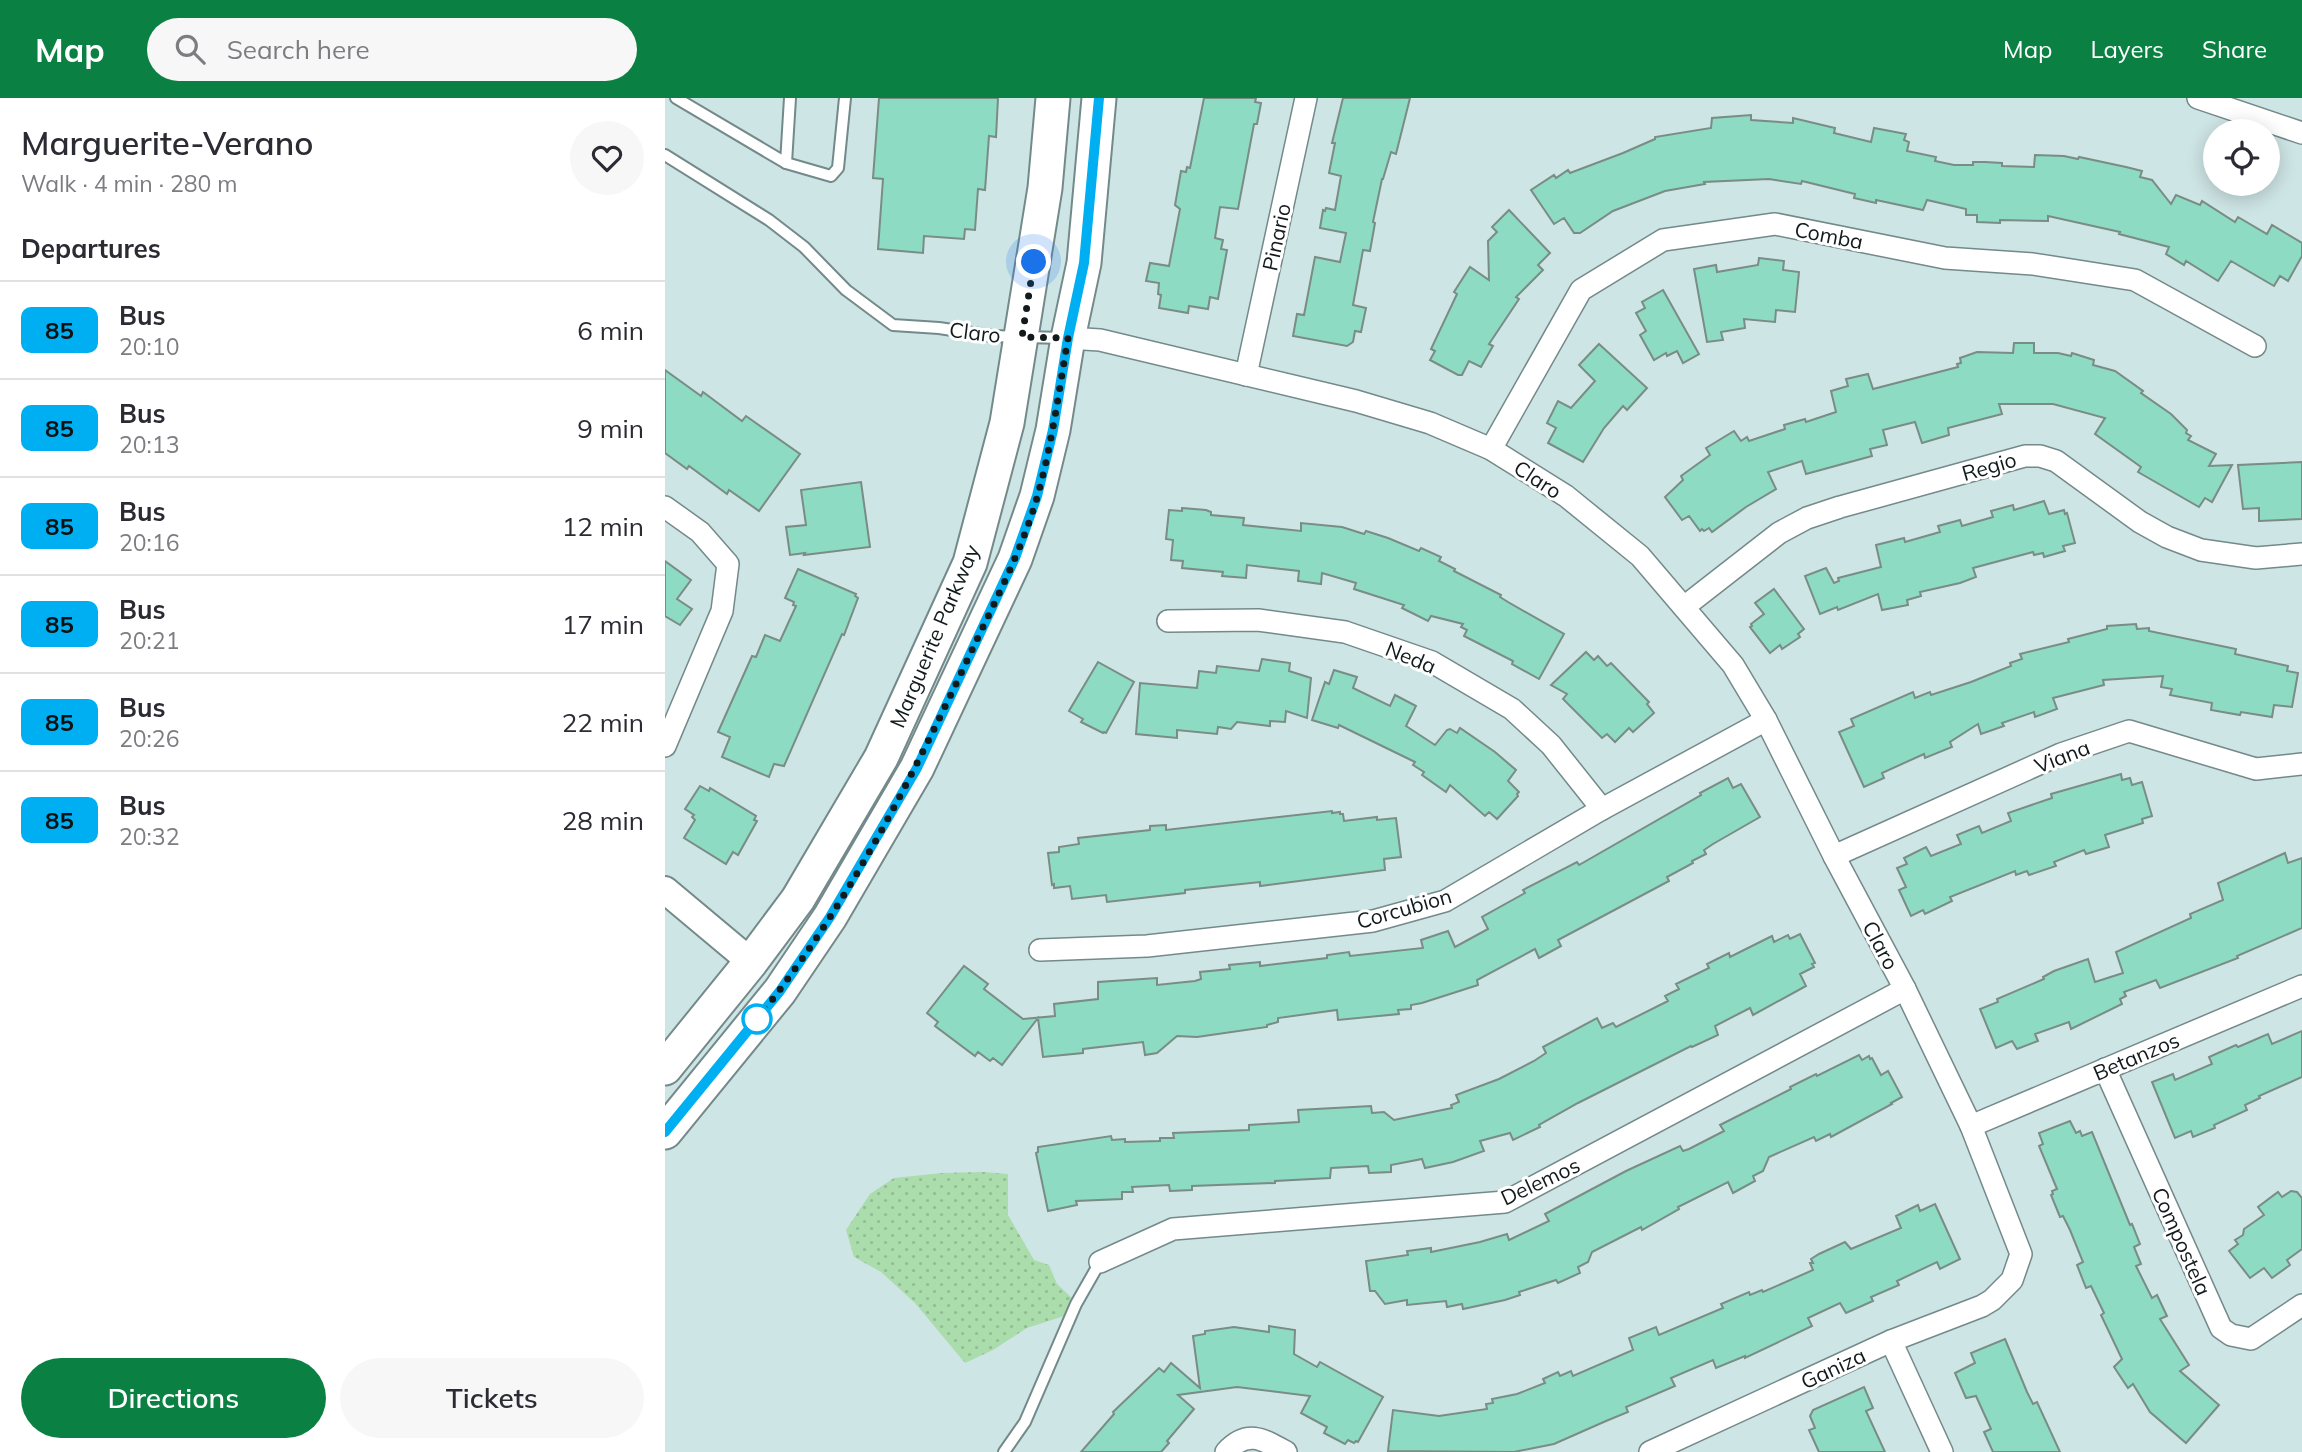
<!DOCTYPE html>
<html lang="en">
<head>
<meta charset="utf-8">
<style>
	:root { --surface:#fff; --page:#f7f7f7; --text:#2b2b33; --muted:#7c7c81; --line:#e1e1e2; --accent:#0b8043 }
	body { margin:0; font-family:Mulish,sans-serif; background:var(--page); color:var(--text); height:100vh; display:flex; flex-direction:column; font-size:26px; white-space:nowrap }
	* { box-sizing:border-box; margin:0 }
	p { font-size:23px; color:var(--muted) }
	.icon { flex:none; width:38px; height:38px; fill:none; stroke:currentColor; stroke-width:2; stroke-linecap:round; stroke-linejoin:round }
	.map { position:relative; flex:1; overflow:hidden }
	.side { display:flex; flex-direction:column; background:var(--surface); width:665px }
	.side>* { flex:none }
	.badge { padding:0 14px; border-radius:10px; font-size:24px; line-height:46px }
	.tools { position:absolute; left:1538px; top:21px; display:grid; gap:14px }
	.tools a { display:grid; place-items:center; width:77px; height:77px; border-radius:50%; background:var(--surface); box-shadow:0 4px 18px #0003; font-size:35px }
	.you { position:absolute; width:35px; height:35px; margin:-18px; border:5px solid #fff; border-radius:50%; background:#1a73e8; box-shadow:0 0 0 10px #1a73e833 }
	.map>.badge { position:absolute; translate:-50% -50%; box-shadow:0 0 0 4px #fff }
	h2 { padding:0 21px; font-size:26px; line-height:63px }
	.round { display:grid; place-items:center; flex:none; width:74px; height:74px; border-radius:37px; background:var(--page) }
	.overview { display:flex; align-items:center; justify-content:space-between; height:119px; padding:0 21px }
	h1 { font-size:33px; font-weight:600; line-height:52px }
	.primary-button { display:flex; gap:14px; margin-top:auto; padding:14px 21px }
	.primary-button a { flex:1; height:80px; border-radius:42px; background:var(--accent); color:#fff; font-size:28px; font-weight:600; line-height:80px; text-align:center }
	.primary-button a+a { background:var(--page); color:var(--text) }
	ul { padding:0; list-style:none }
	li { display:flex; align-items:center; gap:21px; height:98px; padding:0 21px; border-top:2px solid var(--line) }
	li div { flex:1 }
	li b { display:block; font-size:26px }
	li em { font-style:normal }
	li .badge { min-width:77px; font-weight:700; text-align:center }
	header { display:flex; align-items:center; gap:42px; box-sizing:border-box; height:98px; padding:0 35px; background:var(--accent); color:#fff }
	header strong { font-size:33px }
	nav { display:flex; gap:38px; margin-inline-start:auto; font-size:24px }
	.search { width:490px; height:63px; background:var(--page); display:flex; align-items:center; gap:18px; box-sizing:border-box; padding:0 24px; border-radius:38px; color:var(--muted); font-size:26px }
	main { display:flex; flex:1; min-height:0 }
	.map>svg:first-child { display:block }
</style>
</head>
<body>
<header>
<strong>Map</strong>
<div class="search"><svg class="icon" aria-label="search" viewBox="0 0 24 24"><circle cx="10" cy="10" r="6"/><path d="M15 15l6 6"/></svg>Search here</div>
<nav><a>Map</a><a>Layers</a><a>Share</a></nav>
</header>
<main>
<section class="side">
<div class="overview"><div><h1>Marguerite-Verano</h1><p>Walk · 4 min · 280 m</p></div><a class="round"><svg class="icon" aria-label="heart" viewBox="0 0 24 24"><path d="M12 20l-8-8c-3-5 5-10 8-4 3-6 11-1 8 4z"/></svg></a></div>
<h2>Departures</h2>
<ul>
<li><span class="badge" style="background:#00aff2;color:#111">85</span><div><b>Bus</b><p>20:10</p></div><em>6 min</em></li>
<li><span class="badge" style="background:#00aff2;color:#111">85</span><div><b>Bus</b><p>20:13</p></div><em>9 min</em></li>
<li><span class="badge" style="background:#00aff2;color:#111">85</span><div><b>Bus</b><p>20:16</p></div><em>12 min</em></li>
<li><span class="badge" style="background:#00aff2;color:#111">85</span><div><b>Bus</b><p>20:21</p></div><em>17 min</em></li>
<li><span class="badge" style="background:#00aff2;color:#111">85</span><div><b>Bus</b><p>20:26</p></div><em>22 min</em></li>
<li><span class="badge" style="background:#00aff2;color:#111">85</span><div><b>Bus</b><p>20:32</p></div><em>28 min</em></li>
</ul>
<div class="primary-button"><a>Directions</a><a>Tickets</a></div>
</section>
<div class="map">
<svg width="1637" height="1354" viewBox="0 0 1637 1354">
	<defs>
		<pattern id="grass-dots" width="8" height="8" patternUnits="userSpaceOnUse" patternTransform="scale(1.75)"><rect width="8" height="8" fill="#abdcab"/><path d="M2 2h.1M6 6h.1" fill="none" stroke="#92bc93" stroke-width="1.8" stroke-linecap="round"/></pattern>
	</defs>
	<rect width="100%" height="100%" fill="#cee5e5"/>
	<path fill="url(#grass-dots)" d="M318,1074L343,1076V1117L369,1162L384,1167L392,1186L407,1200L399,1218L362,1230L328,1252L300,1265L250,1205L216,1174L189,1159L181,1132L205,1096L229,1080L277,1075Z"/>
	<g fill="#8ddbc2" stroke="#798c85" stroke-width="2">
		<path d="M214,0H333L331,39L324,38L320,92L313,91L310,132L300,131L299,141L259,138L258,155L213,151L218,81L208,80Z"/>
		<path d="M539,0H591L590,4L596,5L592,26H589L573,111L555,109L550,140L558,142L556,151L562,152L553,201L545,199L543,211L524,208L523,215L494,210L496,197L493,196L494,185L481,183L485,165L504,168L515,111L510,107L516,73L521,74L522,69L525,70Z"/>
		<path d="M678,0H745L731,56L726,54L718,81H717L708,124L710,125L705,153L698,152L688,207L701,210L696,234L690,233L688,244L682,248L628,238L632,216L639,217L650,159L675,164L681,135L655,130L658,112L660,113L661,110L670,112L676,78L664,75L670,45H667Z"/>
		<path d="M1086,17V22L1128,25V20L1170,30L1169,35L1206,44L1209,30L1241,36L1239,42L1244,44L1242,53L1271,59L1270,63L1289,67H1308V64H1320L1337,65V68L1369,69L1370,57L1399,58L1413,61L1414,59L1461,69L1477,73L1475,79L1487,82L1506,106L1511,97L1535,107L1537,103L1570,124L1573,119L1602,136L1607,127L1637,145V158L1623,183L1615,178L1609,188L1566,163L1553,183L1521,163L1519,167L1501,156L1504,149L1454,136L1455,134L1383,118V123L1335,122V125L1312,124V117H1301V111L1262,102L1258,112L1211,102V105L1189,100L1190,96L1137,83L1136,86L1104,81L1039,84L1040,86L1000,93L948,113L915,135H909L899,120L889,126L866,92L889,77L891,80L903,72L905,75L958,55L990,41V39L1046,30L1047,20Z"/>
		<path d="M844,112L885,155L873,167L878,172L851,199L854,201L824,246L828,248L816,269L804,263L797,277H793L765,262L770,253L766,251L792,196L789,194L805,169L824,182L823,143L832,134L827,129Z"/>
		<path d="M1094,160L1119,163L1118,172L1134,174L1130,214L1111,212L1110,224L1079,221L1080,230L1056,234L1058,242L1042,244L1029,171L1051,167L1052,174L1093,167Z"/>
		<path d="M998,192L1034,256L1018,265L1012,253L1002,258L1001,255L989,262L975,237L981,233L971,215L980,210L977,204Z"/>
		<path d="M1349,245H1369V255H1393L1406,258L1407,255L1429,262L1428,267L1450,273L1478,293L1476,295L1506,316L1522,332L1521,335L1526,338L1523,342L1551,356L1544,368L1567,367L1547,404L1540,400L1534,409L1473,374L1476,369L1430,336L1440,320L1388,306H1334L1337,316L1283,330L1284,337L1257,345L1250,324L1218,332L1222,347L1205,351L1207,358L1141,376L1137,363L1103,374L1111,391L1081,409L1047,434L1044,430L1039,433L1037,431L1035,433L1024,418L1017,422L1000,399L1018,382L1016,378L1045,357L1041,350L1069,333L1076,343L1082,339L1084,343L1120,331L1119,327L1140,321L1141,324L1171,314L1166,293L1183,288L1181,281L1203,276L1208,291L1293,269L1292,266L1296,265L1295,260L1312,254L1348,255Z"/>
		<path d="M934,246L982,290L962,312L958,308L939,330L918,364L883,345L891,330L882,325L893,303L906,310L930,283L914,267Z"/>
		<path d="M0,272L36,298L38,294L77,323L81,318L135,356L94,413L64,392L62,396L24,368L22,371L0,355Z"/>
		<path d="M1637,364V421L1594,423V410L1578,411L1573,367Z"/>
		<path d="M196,384L205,449L139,457L140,455L125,457L121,429L141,427L136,392Z"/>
		<path d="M1379,403L1384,416L1399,412L1400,416L1402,415L1410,445L1398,448L1400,453L1379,459L1378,455L1369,457L1368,454L1308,470L1311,479L1295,485L1255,494L1256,498L1242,502L1243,507L1217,512L1213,496L1173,512L1172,509L1155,516L1140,478L1161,470L1169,485L1174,483L1173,480L1216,469L1211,447L1239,440L1240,444L1275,434L1273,428L1295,422L1297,428L1328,419L1326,413L1348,407L1349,412Z"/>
		<path d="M517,410L541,412L546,414V417L579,420L578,427L636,433V425L677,429L699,436L701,433L723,440L754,453L756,450L776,459L774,463L790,471L789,473L836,497L835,499L843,504L899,536L874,581L847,566L848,563L799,538L802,532L796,529L798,526L766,518L763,523L737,510L739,507L689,491L691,485L657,475L656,486L633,483L634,473L582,467L581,480L557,478L558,474L517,470L518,463L506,462L508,442L501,441L504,412L517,413Z"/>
		<path d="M0,463L26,482L12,501L27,511L15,527L0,518Z"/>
		<path d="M133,471L191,496L190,498L193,500L179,537L177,536L119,668L109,666L104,679L57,659L65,639L53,634L87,558L91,559L100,537L115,543L131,508L128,507L129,504L120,500Z"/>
		<path d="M1109,491L1139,531L1133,536L1135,539L1117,551L1115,547L1105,555L1085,529L1087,528L1086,526L1099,516L1090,505Z"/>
		<path d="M1471,526L1472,531L1484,530V533L1571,551L1570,556L1623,568L1622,573L1633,575L1627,609L1609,607L1607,619L1576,614L1575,617L1546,612L1547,605L1505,597L1507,591L1496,589L1498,578L1438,582L1439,587L1388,600L1392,611L1370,619L1369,614L1337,625L1339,628L1316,636L1313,626L1285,644L1287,649L1260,660L1259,656L1217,675L1219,680L1199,689L1174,634L1189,628L1186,621L1248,594L1250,600L1265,594L1266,597L1306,584L1346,568L1345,565L1357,561L1355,556L1404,544L1403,541L1442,531V528Z"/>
		<path d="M921,554L929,562L933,558L942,568L946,565L984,604L982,606L989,615L968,634L964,630L950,644L942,636L937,640L898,601L902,596L886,587Z"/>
		<path d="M597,561L625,565L624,573L646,580L642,620L621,613L620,624L605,623V628L572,624L566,631L553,629L552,636L512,632V640L471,636L475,585L532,590L534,573L551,575L552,568L594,573Z"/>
		<path d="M433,564L469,584L441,635L439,634L438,635L416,624L418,621L404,613Z"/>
		<path d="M669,572L692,579L688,590L725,608L730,597L751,608L741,628L770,647L782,632L785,631L792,635L795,630L830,654L851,672L843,683L854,694L852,696L853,698L832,721L824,714L820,718L785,687L781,694L757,677L759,674L748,667L750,664L674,627L673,630L647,622L660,584L664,586Z"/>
		<path d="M1456,676L1457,682L1465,680L1467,687L1477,684L1487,718L1477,721L1478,725L1440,737L1444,749L1421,756L1419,752L1389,764L1391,768L1364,777L1362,773L1351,777L1350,773L1285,799L1287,803L1260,816L1258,812L1246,818L1234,792L1241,789L1232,770L1242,766L1239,760L1261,749L1266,758L1296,746L1292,737L1314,728L1317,735L1346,723L1343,715L1387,700L1386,696Z"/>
		<path d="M1063,680L1068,690L1076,686L1095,719L1048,746L1039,752L1041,756L1027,763L1028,765L1002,779L1004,783L893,842L896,848L874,860L870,851L812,882L813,887L757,905L746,907V911L733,912L734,916L673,922L672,912L613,920V924L602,927V929L532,939L512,938L492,955L480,957L478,944L418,951V955L378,959L373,920L337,967L328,960L325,963L313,954L310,958L270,928L273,924L262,915L299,868L323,886L319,891L358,921L390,918L389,906L433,901V884L492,880V887L530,883L536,881L535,874L565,871L564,867L595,864V868L662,860V857L684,854L685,858L758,850L756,842L783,833L790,849L823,831L817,819L860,795L858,792L912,764L914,767L1036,697L1035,695Z"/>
		<path d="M35,688L44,693L45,690L91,718L89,722L92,723L73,757L68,754L61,766L19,740L30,722L27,719L29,717L20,711Z"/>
		<path d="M667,713V715L675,714V716H678L679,723L712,719V722L731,720L736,759L719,761L720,772L595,788V784L520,792V795L442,804L441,797L407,801L405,788L389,790V786L387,787L383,755L394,754V749L414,746L413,740L485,732V728L501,727V732Z"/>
		<path d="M1620,755L1623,765L1637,760V830L1572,858L1573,860L1495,890L1491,882L1459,894L1461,898L1455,901L1457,906L1406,931L1404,924L1370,936L1373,943L1352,951L1347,943L1331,950L1315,911L1333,904L1332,901L1379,881L1378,879L1389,873L1423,861L1430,884L1458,875L1451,854L1526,820L1525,816L1558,802L1553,785Z"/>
		<path d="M1135,836L1150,865L1147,866L1149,869L1135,876L1141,888L1088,917L1085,910L1050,928L1053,937L1027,949L1026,948L913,1005L874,1027L875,1029L848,1042L845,1035L815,1043L819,1053L788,1064L760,1070L757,1061L726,1067V1074L704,1075L703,1068L666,1070L665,1080L610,1083V1085L527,1088V1092L505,1093L504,1087L467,1089L468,1094H457V1101L411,1103L412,1107L383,1113L371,1055L373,1054V1049L446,1038L447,1042L460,1041V1044L495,1043V1040H509L508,1035L584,1032V1027L634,1024L633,1012L706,1008L707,1015L719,1014L729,1022L787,1010L786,1007L794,1004L791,997L834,981L869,963L881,955L878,949L932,920L937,930L948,925L951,929L1003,903L1000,898L1014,891L1011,886L1044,870L1042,866L1064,855L1065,859L1107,838L1109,844L1123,837L1125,841Z"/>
		<path d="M1637,933V979L1594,998L1595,1000L1580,1007L1582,1012L1549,1027L1550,1030L1528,1039L1526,1033L1510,1040L1487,984L1508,976L1510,982L1547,966L1544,959L1571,947L1573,949L1603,936L1607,946Z"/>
		<path d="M1194,957L1197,962L1204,958L1205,961L1207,960L1216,977L1223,973L1237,999L1226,1005L1227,1006L1166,1039L1165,1036L1151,1043L1149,1039L1104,1059L1098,1073L1088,1078L1090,1083L1068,1095L1063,1084L1013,1109L1014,1111L977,1132L976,1129L927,1154L923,1164L913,1169L915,1175L893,1185L891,1182L854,1194L855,1197L840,1202L798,1211L797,1206L782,1209L781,1203L742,1207V1202L720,1206L710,1193H705L701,1163L743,1157L742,1153L766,1150V1154L815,1144L842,1136L844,1142L884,1123L880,1116L961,1073L1015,1048L1018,1053L1024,1051L1059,1033L1055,1027L1126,991L1125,989L1151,976L1152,978Z"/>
		<path d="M1405,1023L1411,1035L1415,1033L1417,1038L1427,1034L1465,1127L1467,1126L1475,1146L1469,1149L1476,1166L1471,1168L1487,1200L1492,1197L1502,1218L1495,1221L1524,1267L1515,1273L1554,1307L1521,1345L1485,1314L1468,1286L1463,1290L1449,1269L1457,1261L1436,1217L1439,1215L1426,1188L1421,1190L1412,1167L1418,1164L1405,1132L1398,1118L1395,1119L1386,1097L1388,1096L1387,1093L1392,1091L1374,1048L1378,1046L1374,1035Z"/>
		<path d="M1626,1093L1632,1094L1637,1100V1151L1622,1162L1625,1167L1607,1180L1599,1170L1585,1180L1564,1153L1573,1146L1570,1142L1578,1137L1579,1131L1599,1117L1593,1109L1613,1094L1617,1099Z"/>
		<path d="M1270,1106L1295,1161L1275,1171L1272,1164L1232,1183L1234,1187L1206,1199L1208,1203L1181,1215L1175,1205L1143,1220L1147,1228L1080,1260V1258L1051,1270L1048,1262L1006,1280L1010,1288L961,1309L963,1314L941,1323L889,1346L849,1354L723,1353L728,1312L774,1318L822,1311L821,1306L828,1305L827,1301L852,1296L880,1285L878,1281L893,1274L895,1278L906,1273L908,1278L968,1252L964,1240L991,1229L994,1237L1058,1210L1056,1206L1084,1194L1085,1197L1097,1192L1098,1194L1148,1172L1145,1165H1148L1146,1161L1154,1156L1180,1144L1186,1151L1236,1130L1231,1118L1253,1107L1255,1113Z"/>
		<path d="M604,1228L630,1232L629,1256L652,1269L655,1264L718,1299L693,1344L691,1343L689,1345L683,1342L680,1346L659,1335L662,1329L636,1315L645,1298L572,1289L513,1297L529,1311L502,1343L504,1345L496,1354H416L449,1316L448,1314L494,1270L499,1274L506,1265L535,1290L528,1238L540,1236V1233L569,1229L604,1234Z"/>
		<path d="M1340,1241L1362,1294L1368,1306L1372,1304L1395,1354H1328L1319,1334L1326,1331L1311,1298L1301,1300L1290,1275L1310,1265L1306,1255Z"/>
		<path d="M1199,1289L1208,1310L1201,1313L1220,1354H1154L1144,1332L1150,1330L1145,1318L1148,1312Z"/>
	</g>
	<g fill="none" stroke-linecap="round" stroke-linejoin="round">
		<defs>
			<g id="service">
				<path d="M11,0L121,65L125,0"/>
				<path d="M0,57L104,122L139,149L181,192L228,227L274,230L327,238L398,240"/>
				<path d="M121,65L166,78L173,70L180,0"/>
				<path d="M339,1354L360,1324L411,1206L435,1164"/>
			</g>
			<g id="minor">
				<path d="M1533,0L1637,35"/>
				<path d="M403,240L435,242L691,303L765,325L826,351L901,398L975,458L1068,567L1101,622L1169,758L1240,891L1306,1028L1356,1156L1347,1182L1327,1202L1317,1208L1226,1243L985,1354"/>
				<path d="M581,277L641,0"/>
				<path d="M826,351L916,192L998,142L1110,126L1280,160L1368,166L1470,182L1590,248"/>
				<path d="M0,409L35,434L63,466L57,513L0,648"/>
				<path d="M1019,509L1114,435L1142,420L1175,409L1360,358H1375L1391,363L1475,424L1502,439L1536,452L1591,460L1637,456"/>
				<path d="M503,523L593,522L680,534L767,564L847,611L886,647L937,711"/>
				<path d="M1169,758L1396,656L1464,633L1591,671L1637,666"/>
				<path d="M375,852L482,848L708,823L780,803L937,711L1101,622"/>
				<path d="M1440,971L1556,1230L1566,1237L1586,1241L1637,1207"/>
				<path d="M1306,1028L1637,888"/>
				<path d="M435,1164L508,1131L840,1104L1240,891"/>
				<path d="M1226,1243L1277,1354"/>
				<path d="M561,1354C582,1331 598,1341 621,1354"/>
			</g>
			<path id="tertiary" d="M0,792L86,864"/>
			<g id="primary">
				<path d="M0,970L86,864L133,801L216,660L305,465L342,325L380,90L388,0"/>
				<path d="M0,1034L115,893L165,819L252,670L350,461L372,398L388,332L403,240L419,165L434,0"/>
			</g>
		</defs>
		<use href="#service" stroke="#74898a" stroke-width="14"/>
		<use href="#minor" stroke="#74898a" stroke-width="24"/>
		<use href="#tertiary" stroke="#74898a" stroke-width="30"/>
		<use href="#primary" stroke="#74898a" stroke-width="37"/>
		<use href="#service" stroke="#fff" stroke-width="10"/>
		<use href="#minor" stroke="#fff" stroke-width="21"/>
		<use href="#tertiary" stroke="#fff" stroke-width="26"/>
		<use href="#primary" stroke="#fff" stroke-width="33"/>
	</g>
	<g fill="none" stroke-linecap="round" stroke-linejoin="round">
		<defs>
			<path id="line" d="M0,1034L115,893L165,819L252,670L350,460L372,398L388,332L403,240L419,165L434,0"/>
		</defs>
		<use href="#line" stroke="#fff" stroke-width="16"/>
		<use href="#line" stroke="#00aff2" stroke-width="10"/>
		<path stroke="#121a1b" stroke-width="7" stroke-dasharray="0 12.6" d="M92,921C181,811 247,680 307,552C331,501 358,450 373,396C387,345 394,293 403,240L357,239L369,164"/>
	</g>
	<circle fill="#fff" stroke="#00aff2" stroke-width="3.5" cx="92" cy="921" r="14"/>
	<g text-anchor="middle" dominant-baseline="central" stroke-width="6" stroke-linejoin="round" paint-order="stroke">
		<g font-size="21" fill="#121a1b" stroke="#fff">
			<text transform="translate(1164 137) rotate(11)">Comba</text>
			<text transform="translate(611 139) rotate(-78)">Pinario</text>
			<text transform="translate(310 234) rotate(7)">Claro</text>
			<text transform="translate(1324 368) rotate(-16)">Regio</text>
			<text transform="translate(873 381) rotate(33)">Claro</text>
			<text transform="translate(269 538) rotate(-67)">Marguerite Parkway</text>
			<text transform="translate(746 559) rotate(22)">Neda</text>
			<text transform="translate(1397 658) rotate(-21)">Viana</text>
			<text transform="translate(739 810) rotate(-16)">Corcubion</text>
			<text transform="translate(1216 847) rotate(62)">Claro</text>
			<text transform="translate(1471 958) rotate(-23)">Betanzos</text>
			<text transform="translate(875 1083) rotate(-25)">Delemos</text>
			<text transform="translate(1517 1143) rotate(66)">Compostela</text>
			<text transform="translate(1168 1270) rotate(-25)">Ganiza</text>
		</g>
	</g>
</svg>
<div class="tools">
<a><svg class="icon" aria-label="locate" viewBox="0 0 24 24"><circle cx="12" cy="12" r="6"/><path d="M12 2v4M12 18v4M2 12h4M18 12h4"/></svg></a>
</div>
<div class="you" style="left:369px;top:164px"></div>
</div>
</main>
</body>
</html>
